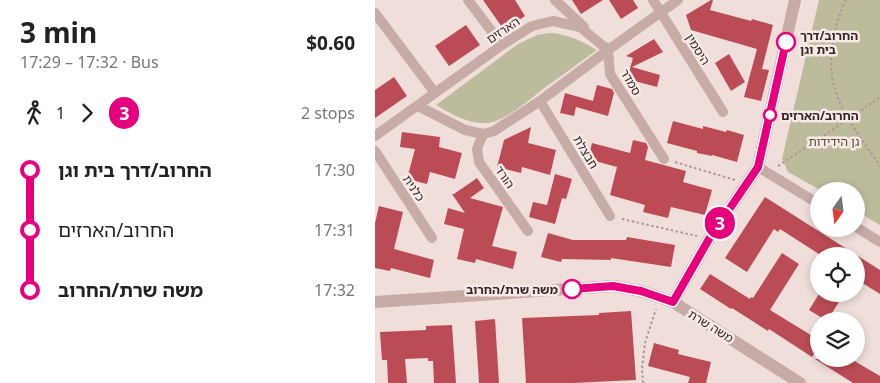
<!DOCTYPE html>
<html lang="en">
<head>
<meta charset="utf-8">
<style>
	:root { --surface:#fff; --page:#f6f6f6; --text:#222; --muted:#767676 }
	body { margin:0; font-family:"Noto Sans","Noto Sans Hebrew",sans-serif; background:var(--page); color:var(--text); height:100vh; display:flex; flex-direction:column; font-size:19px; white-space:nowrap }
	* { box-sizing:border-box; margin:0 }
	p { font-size:16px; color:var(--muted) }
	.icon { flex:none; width:28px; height:28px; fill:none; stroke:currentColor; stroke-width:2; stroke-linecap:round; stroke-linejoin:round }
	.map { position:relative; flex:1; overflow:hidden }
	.panel { display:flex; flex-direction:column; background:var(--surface); width:375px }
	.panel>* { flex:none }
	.badge { padding:0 10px; border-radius:16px; font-size:18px; line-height:32px }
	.needle { width:32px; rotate:194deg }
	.fabs { position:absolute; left:435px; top:182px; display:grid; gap:10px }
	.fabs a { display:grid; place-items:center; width:55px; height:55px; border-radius:50%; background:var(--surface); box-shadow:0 2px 8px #0003; font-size:25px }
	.map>.badge { position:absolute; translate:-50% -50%; box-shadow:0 0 0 2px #fff }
	.legs { display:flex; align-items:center; gap:8px; height:55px; padding:0 20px; font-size:16px }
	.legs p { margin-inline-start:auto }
	.overview { display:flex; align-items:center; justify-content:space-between; height:85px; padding:0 20px }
	h1 { font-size:28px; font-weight:700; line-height:38px }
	ul { padding:0 20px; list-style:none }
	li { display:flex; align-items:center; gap:18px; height:60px; font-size:19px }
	li i { display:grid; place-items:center; width:8px; height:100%; margin:0 6px; background:currentColor }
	li i::after { content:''; width:12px; height:12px; margin:-6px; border:4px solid; border-radius:50%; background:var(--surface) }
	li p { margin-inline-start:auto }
	li:first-child i { background:linear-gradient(#0000 50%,currentColor 0) }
	li:last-child i { background:linear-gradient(currentColor 50%,#0000 0) }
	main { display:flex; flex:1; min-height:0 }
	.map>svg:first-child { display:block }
</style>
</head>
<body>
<main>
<section class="panel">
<div class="overview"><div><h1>3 min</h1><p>17:29 – 17:32 · Bus</p></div><b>$0.60</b></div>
<div class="legs"><svg class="icon" aria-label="walk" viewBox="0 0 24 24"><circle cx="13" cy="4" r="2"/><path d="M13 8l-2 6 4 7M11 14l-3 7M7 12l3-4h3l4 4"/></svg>1<svg class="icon" aria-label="forward" viewBox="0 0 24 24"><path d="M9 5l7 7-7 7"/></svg><b class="badge" style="background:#e6007e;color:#fff">3</b><p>2 stops</p></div>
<ul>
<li><i style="color:#e6007e"></i><b>החרוב/דרך בית וגן</b><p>17:30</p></li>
<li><i style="color:#e6007e"></i><span>החרוב/הארזים</span><p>17:31</p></li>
<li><i style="color:#e6007e"></i><b>משה שרת/החרוב</b><p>17:32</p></li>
</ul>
</section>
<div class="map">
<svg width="505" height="383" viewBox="0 0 505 383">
	<rect width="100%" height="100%" fill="#efdeda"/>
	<g fill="#bcbc9c">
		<path d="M444,0H505V225L481,211V191H447L413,172L407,159Z"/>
		<path d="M174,33C193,34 205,40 222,50C204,63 186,76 168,89C154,100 129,122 112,123C93,124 76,114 61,105L143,44L162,35Z"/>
	</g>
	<g fill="#bb4c55">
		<path d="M108,0H140L150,16L129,30Z"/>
		<path d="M197,0H228L206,14Z"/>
		<path d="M234,0H258L263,8L246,19Z"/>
		<path d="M336,0H338L335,10L376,21L377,19L398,25L387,69L394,70L386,101L369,97L382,49L316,30L311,15Z"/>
		<path d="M91,25L105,45L74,66L60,46Z"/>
		<path d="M279,39L288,52L257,67L285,75L282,87L252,79L258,58L251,56Z"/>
		<path d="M354,54L370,82L356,91L340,63Z"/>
		<path d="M19,77L32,96L0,118V90Z"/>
		<path d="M222,85L237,89L239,93L233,116L201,107L199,116L185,113L190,93L218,101Z"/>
		<path d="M298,121L328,129V126L351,132L352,130L369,135L362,162L337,155V156L322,153V151L292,143Z"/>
		<path d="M156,127L153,143L181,150L175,175L147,167L146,173L122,167L129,140Z"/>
		<path d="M27,132L65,137L64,147L87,153L80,179L55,172L52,184L32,179L40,149L25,147Z"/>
		<path d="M258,140L271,143L273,147L270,160L311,171L308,182L337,190L330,215L296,207L293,218L268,212L270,205L235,195L242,167L213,159L217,143L255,153Z"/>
		<path d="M180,174L197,179L191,199L187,198L180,224L154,217L158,202L172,205Z"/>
		<path d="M102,178L109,188L95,198L128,207L117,246L142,252L138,269L101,259L100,263L82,259L89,229L69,224L73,208L90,213L77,194H79Z"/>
		<path d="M390,197L505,270V294L481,279V256H447L405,229L403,232L399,229L372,272L350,258Z"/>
		<path d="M4,206L28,212L19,249L59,260L55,278L16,268L15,271L0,268V223Z"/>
		<path d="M173,233L198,240H251L252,237L300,245L296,267L236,258V260L187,259L186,262L166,257Z"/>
		<path d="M407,253L424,264L395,310L444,340V346L437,357L394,329L393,331L357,308L356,309L325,289L335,274L375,299L376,297L378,298Z"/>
		<path d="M444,294H469L452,321L434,310Z"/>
		<path d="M256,311L261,380L198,383H151L147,318L224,315V313Z"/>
		<path d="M120,319L124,383H104L100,321Z"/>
		<path d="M77,325L81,383H59L58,361H53V358L30,359L32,383H13L12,360H7L5,332L51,330V326Z"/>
		<path d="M279,343L304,350L303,354L336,362L331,383H313L315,377L273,366Z"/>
		<path d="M440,359H476L505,376V383H478Z"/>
	</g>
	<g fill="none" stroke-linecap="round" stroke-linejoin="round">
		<g stroke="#b19592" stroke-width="2" stroke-dasharray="2.5 2.5" stroke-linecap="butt">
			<path d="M471,0C459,24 452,59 459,86C466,114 489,142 505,166"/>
			<path d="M300,162L360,180"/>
			<path d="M403,166L474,119L505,97"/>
			<path d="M247,219L322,236"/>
			<path d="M268,383L267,369L270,343L281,309"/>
		</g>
		<g stroke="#c6aba7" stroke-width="10">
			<path d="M93,0L127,45"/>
			<path d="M180,0L209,27"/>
			<path d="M278,0L348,112"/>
			<path d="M0,13L60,93"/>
			<path d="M230,47L233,50L235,74L289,159"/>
			<path d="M165,101L235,216"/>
			<path d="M43,106L90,130L108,134L119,131L165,101L233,50L303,0"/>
			<path d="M108,134L102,149L104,162L153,231"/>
			<path d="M0,136L127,45L157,26L178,21L205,27L233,50"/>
			<path d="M0,151L57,238"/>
			<path d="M383,167L444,204"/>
			<path d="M481,227L505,242"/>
		</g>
		<g stroke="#c6aba7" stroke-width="12">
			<path d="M0,302L239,286L266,291L298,302L425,383"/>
			<path d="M298,302L334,239L383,167L420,0"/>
		</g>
	</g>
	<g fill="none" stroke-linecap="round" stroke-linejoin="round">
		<defs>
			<path id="line-1" d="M197,289L238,286L266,291L298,302L334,239L383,167L411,42"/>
		</defs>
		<use href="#line-1" stroke="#fff" stroke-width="11"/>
		<use href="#line-1" stroke="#e6007e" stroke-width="8"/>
	</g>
	<g fill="#fff" stroke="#e6007e" stroke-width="2.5">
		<circle cx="411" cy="42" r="9"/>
		<circle cx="395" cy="115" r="6"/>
		<circle cx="197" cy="289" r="9"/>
	</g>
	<g text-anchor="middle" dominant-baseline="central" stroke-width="5" stroke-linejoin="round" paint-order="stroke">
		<g font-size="12" fill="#332727" stroke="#f7eae6">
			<text transform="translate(128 30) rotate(-34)">הארזים</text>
			<text transform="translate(323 49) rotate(58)">היסמין</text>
			<text transform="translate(256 82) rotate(60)">סמדר</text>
			<text transform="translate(211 152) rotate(59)">חבצלת</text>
			<text transform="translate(130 177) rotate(55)">הורד</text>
			<text transform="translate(39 188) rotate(56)">כלנית</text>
			<text transform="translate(336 326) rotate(32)">משה שרת</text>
		</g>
		<g font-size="12" font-weight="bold" fill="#332727" stroke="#f7eae6" text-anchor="start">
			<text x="425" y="35">החרוב/דרך<tspan x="425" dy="14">בית וגן</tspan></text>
			<text x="406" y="115">החרוב/הארזים</text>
			<text x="183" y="289" text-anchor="end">משה שרת/החרוב</text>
		</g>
		<g font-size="12" fill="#4d4f2d" stroke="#f7eae6">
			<text x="459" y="141">גן הידידות</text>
		</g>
	</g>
</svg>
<div class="fabs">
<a><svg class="needle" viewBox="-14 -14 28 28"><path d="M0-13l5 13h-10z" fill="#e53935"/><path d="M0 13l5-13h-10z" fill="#767676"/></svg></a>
<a><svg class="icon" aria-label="locate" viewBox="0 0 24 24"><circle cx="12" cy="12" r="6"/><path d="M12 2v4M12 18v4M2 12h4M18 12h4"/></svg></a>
<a><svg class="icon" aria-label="layers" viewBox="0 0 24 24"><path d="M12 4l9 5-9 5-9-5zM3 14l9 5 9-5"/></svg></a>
</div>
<b class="badge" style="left:345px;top:223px;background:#e6007e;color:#fff">3</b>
</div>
</main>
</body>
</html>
